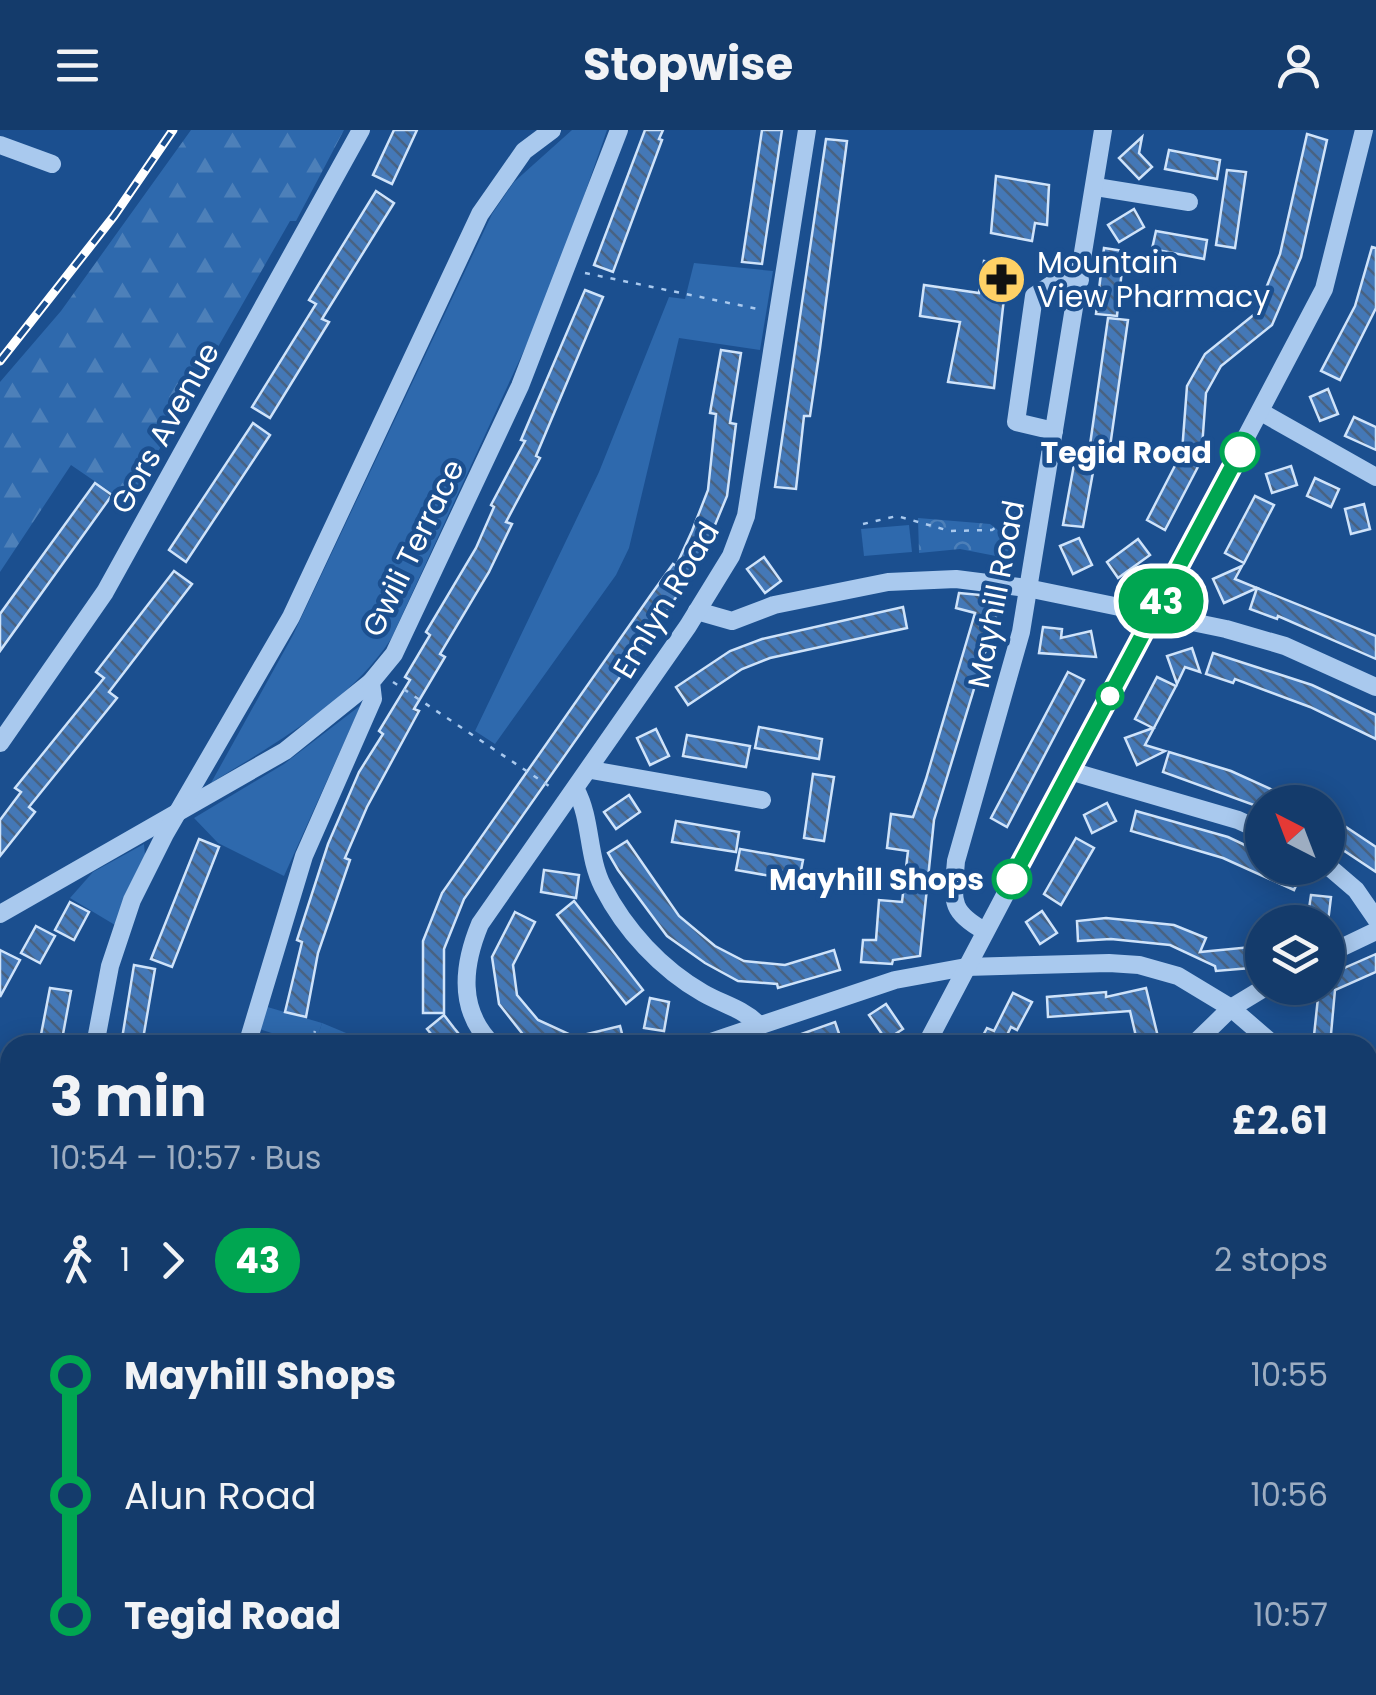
<!DOCTYPE html>
<html lang="en">
<head>
<meta charset="utf-8">
<style>
	:root { --surface:#143b6b; --page:#1d4271; --text:#f1f3f6; --muted:#9dadc1; --line:#33557e }
	body { margin:0; font-family:Poppins,sans-serif; background:var(--page); color:var(--text); height:100vh; display:flex; flex-direction:column; font-size:38px; white-space:nowrap }
	* { box-sizing:border-box; margin:0 }
	p { font-size:32px; color:var(--muted) }
	.icon { flex:none; width:55px; height:55px; fill:none; stroke:currentColor; stroke-width:2; stroke-linecap:round; stroke-linejoin:round }
	.map { position:relative; flex:1; overflow:hidden }
	.side { position:absolute; left:0px; top:905px; width:1378px; height:660px; display:flex; flex-direction:column; background:var(--surface); border-radius:30px 30px 0 0; box-shadow:0 5px 25px #0003,0 0 0 2px var(--line) }
	.side>* { flex:none }
	.badge { padding:0 20px; border-radius:32px; font-size:35px; line-height:65px }
	.needle { width:65px; rotate:318deg }
	.controls { position:absolute; left:1245px; top:655px; display:grid; gap:20px }
	.controls a { display:grid; place-items:center; width:100px; height:100px; border-radius:50%; background:var(--surface); box-shadow:0 5px 25px #0003,0 0 0 2px var(--line); font-size:50px }
	.map>.badge { position:absolute; translate:-50% -50%; box-shadow:0 0 0 5px #fff }
	.legs { display:flex; align-items:center; gap:15px; height:110px; padding:0 50px; font-size:32px }
	.legs p { margin-inline-start:auto }
	.head { display:flex; align-items:center; justify-content:space-between; height:170px; padding:0 50px }
	h1 { font-size:55px; font-weight:700; line-height:75px }
	ul { padding:0 50px; list-style:none }
	li { display:flex; align-items:center; gap:35px; height:120px; font-size:38px }
	li i { display:grid; place-items:center; width:15px; height:100%; margin:0 12px; background:currentColor }
	li i::after { content:''; width:25px; height:25px; margin:-12px; border:8px solid; border-radius:50%; background:var(--surface) }
	li p { margin-inline-start:auto }
	li:first-child i { background:linear-gradient(#0000 50%,currentColor 0) }
	li:last-child i { background:linear-gradient(currentColor 50%,#0000 0) }
	header { display:flex; justify-content:space-between; align-items:center; height:130px; padding:0 50px; background:var(--surface); font-size:45px; font-weight:700 }
	.map>svg:first-child { display:block }
</style>
</head>
<body>
<header><svg class="icon" aria-label="menu" viewBox="0 0 24 24"><path d="M4 6h16M4 12h16M4 18h16"/></svg>Stopwise<svg class="icon" aria-label="person" viewBox="0 0 24 24"><circle cx="12" cy="8" r="4"/><path d="M4 21q1-7 8-7t8 7"/></svg></header>
<div class="map">
<svg width="1376" height="1565" viewBox="0 0 1376 1565">
	<defs>
		<pattern id="forest-firs" width="22" height="20" patternUnits="userSpaceOnUse" patternTransform="scale(2.5)"><rect width="22" height="20" fill="#2e69ad"/><path d="M5 1l3.5 6h-7zM16 11l3.5 6h-7z" fill="#4d80b9"/></pattern>
		<pattern id="park-crowns" width="20" height="18" patternUnits="userSpaceOnUse" patternTransform="scale(2.5)"><rect width="20" height="18" fill="#2e69ad"/><path d="M2 6a3 3 0 1 1 6 0M12 15a3 3 0 1 1 6 0" fill="none" stroke="#4d80b9"/></pattern>
		<pattern id="building-back-hatch" width="6" height="6" patternUnits="userSpaceOnUse" patternTransform="scale(2.5)"><rect width="6" height="6" fill="#4478b7"/><path d="M-1 5l2 2M0 0l6 6M5-1l2 2" fill="none" stroke="#486282"/></pattern>
	</defs>
	<rect width="100%" height="100%" fill="#1b4f8f"/>
	<g fill="#2e69ad">
		<path d="M572,0H607L549,166L391,509C349,573 275,613 211,653L293,505L492,84L514,52Z"/>
		<path d="M694,133L773,141L760,220L679,208L629,418L616,445L495,614L475,601L599,342L669,167L685,169Z"/>
		<path d="M909,395L912,422L864,426L861,399Z"/>
		<path d="M361,575L284,746L218,713L194,688L284,634Z"/>
		<path d="M144,714L145,725L115,795L70,768L93,742Z"/>
		<path d="M264,876L322,893L315,915H276L278,905L259,899Z"/>
		<path d="M0,964H10V1079L0,1088Z"/>
		<path d="M10,1487V1555H124L110,1565H0V1490Z"/>
	</g>
	<g fill="url(#forest-firs)">
		<path d="M191,0H344L296,91H290L128,374L71,335L0,442V252L61,181Z"/>
		<path d="M322,893L375,915H315Z"/>
		<path d="M10,1079V1193L0,1190V1088Z"/>
		<path d="M0,1298H10V1453L0,1456Z"/>
	</g>
	<path fill="url(#park-crowns)" d="M918,388L990,394L1011,410L1009,423L996,426L960,419L919,423Z"/>
	<g fill="url(#building-back-hatch)" stroke="#cfe3fa" stroke-width="2.5">
		<path d="M394,0H417L392,54L373,45Z"/>
		<path d="M645,0H663L659,9L662,10L613,142L594,135Z"/>
		<path d="M762,0H782L762,134L742,132Z"/>
		<path d="M1307,4L1327,10L1301,127L1272,195L1221,236L1206,263L1201,331L1165,400L1147,390L1182,322L1187,256L1205,224L1256,183L1280,124Z"/>
		<path d="M1142,7L1139,23L1152,37L1139,49L1119,28Z"/>
		<path d="M826,9L847,11L820,218L810,286H804L796,359L775,357Z"/>
		<path d="M1169,20L1220,30L1217,49L1165,39Z"/>
		<path d="M1227,40L1246,42L1235,118L1216,115Z"/>
		<path d="M996,46L1049,55L1047,95L1035,93L1032,111L991,103Z"/>
		<path d="M376,61L394,73L322,189L329,192L270,288L252,277L316,174L309,170Z"/>
		<path d="M1134,79L1144,97L1119,112L1108,95Z"/>
		<path d="M1156,101L1207,110L1204,129L1152,119Z"/>
		<path d="M1372,117L1376,118V178L1340,250L1321,241L1355,176Z"/>
		<path d="M1104,118L1124,121L1117,186L1096,184Z"/>
		<path d="M984,131L1014,136L1010,160L1005,159L994,258L948,252L960,192L920,186L924,155L979,163Z"/>
		<path d="M585,160L603,167L536,326L540,328L506,392L512,394L489,442L440,524L445,527L414,579L419,581L367,677L345,728L350,730L318,823L306,887L285,882L302,812L297,810L328,714L359,642L383,604L379,601L410,550L405,547L430,505L426,502L476,418L494,377L491,375L525,311L521,310Z"/>
		<path d="M1108,188L1128,190L1108,331L1088,329Z"/>
		<path d="M721,220L741,223L730,293L736,294L727,366L698,436L464,769L444,819V883H423V811L442,763L650,466L673,434L676,436L692,401L708,360L716,284L710,283Z"/>
		<path d="M1328,259L1338,284L1320,291L1310,267Z"/>
		<path d="M1354,287L1376,297V320L1345,306Z"/>
		<path d="M253,293L270,305L186,432L169,420Z"/>
		<path d="M1075,329L1095,331L1083,397L1063,395Z"/>
		<path d="M1291,336L1297,355L1272,363L1266,344Z"/>
		<path d="M1315,348L1339,359L1331,377L1307,366Z"/>
		<path d="M95,353L112,365L0,521V484Z"/>
		<path d="M1255,366L1274,375L1244,433L1225,423Z"/>
		<path d="M1364,374L1370,399L1351,404L1345,379Z"/>
		<path d="M1079,408L1092,435L1073,444L1060,416Z"/>
		<path d="M1138,409L1150,425L1118,448L1107,432Z"/>
		<path d="M764,427L781,451L765,463L747,439Z"/>
		<path d="M1242,436L1235,449L1257,458L1224,473L1213,449Z"/>
		<path d="M174,441L192,454L109,562L117,568L29,677L35,682L0,726V690L21,662L15,658L104,548L96,542Z"/>
		<path d="M1257,458L1376,506V529L1278,486L1277,489L1250,479Z"/>
		<path d="M959,463L1002,467L934,690L920,826L893,830L892,834L861,832L863,810H876L879,770L902,772L908,721L887,718L891,684L913,687L926,649L975,483L956,478Z"/>
		<path d="M903,477L907,498L770,528L742,539L688,575L676,557L730,521L762,509Z"/>
		<path d="M1043,497L1062,499L1061,508L1091,501L1096,527L1039,523Z"/>
		<path d="M1192,518L1200,542L1185,537L1177,554L1167,526Z"/>
		<path d="M1213,523L1312,555L1376,585V609L1310,577L1235,549L1233,553L1206,544Z"/>
		<path d="M1068,542L1084,550L1007,697L991,688Z"/>
		<path d="M1157,547L1176,556L1145,615L1165,621L1137,635L1125,608L1153,598L1135,589Z"/>
		<path d="M759,597L822,609L819,629L755,618Z"/>
		<path d="M656,599L669,626L650,635L637,608Z"/>
		<path d="M687,605L750,616L746,637L683,626Z"/>
		<path d="M1169,622L1231,641L1299,672H1262V678L1163,642Z"/>
		<path d="M813,644L834,647L824,711L804,708Z"/>
		<path d="M629,665L640,682L616,699L604,682Z"/>
		<path d="M1107,673L1116,691L1092,703L1084,685Z"/>
		<path d="M1136,681L1228,707L1262,723V738L1302,742L1294,760L1223,728L1131,701Z"/>
		<path d="M1328,685L1376,717V742L1328,710Z"/>
		<path d="M676,691L739,702L736,722L672,712Z"/>
		<path d="M1076,708L1094,718L1061,775L1044,764Z"/>
		<path d="M199,709L219,717L172,837L151,829Z"/>
		<path d="M627,711L679,786L715,816L744,831L785,835L834,820L840,840L778,858L777,854L738,851L705,833L667,806L618,740L608,723Z"/>
		<path d="M740,719L803,730L799,751L736,740Z"/>
		<path d="M544,740L579,745L576,768L541,762Z"/>
		<path d="M1311,765L1331,767L1328,792H1307Z"/>
		<path d="M574,771L643,860L626,874L557,785Z"/>
		<path d="M70,772L89,782L74,810L55,800Z"/>
		<path d="M1042,781L1057,803L1040,814L1026,792Z"/>
		<path d="M515,782L535,792L513,835L517,865L538,890L575,907L620,896L625,915H543L525,907L499,874L492,827Z"/>
		<path d="M1106,788L1174,795L1206,808L1200,822L1261,816L1262,837L1216,841L1215,836L1170,815L1111,809L1078,811L1077,791Z"/>
		<path d="M36,796L55,806L40,833L21,823Z"/>
		<path d="M0,820L20,830L0,867Z"/>
		<path d="M1376,824V842L1335,860L1330,915H1313L1319,858H1328V845Z"/>
		<path d="M134,835L155,839L142,915H121Z"/>
		<path d="M50,858L71,861L61,915H39Z"/>
		<path d="M1146,858L1160,915H1138L1130,881L1048,887L1047,867L1106,862V867Z"/>
		<path d="M1013,863L1032,872L1017,900L1011,897L1006,907L1022,915H978L987,898L994,901Z"/>
		<path d="M650,868L669,872L664,901L644,898Z"/>
		<path d="M886,874L903,899L886,910L869,885Z"/>
		<path d="M444,885L454,898L468,915H440L427,899Z"/>
		<path d="M835,892L843,915H777L776,913Z"/>
	</g>
	<g fill="none" stroke-linecap="round" stroke-linejoin="round">
		<g stroke="#a9c9ee" stroke-width="2.5" stroke-dasharray="5 8" stroke-linecap="butt">
			<path d="M585,143L758,179"/>
			<path d="M863,394L897,386L950,401L992,400L1025,377"/>
			<path d="M393,552L552,658"/>
			<path d="M310,915L315,901"/>
			<path d="M0,1030L10,1033"/>
			<path d="M1368,1209L1376,1208"/>
			<path d="M685,1555L701,1563"/>
		</g>
		<g stroke="#a9c9ee" stroke-width="18">
			<path d="M0,15L52,34"/>
			<path d="M1096,57L1189,72"/>
			<path d="M1261,282L1376,347"/>
			<path d="M1054,301L1016,292L1034,166L1060,149L1080,150"/>
			<path d="M697,481L732,491L774,475L888,452L956,449L1027,458L1226,499L1285,516L1376,557"/>
			<path d="M0,613L105,462L361,0"/>
			<path d="M591,640L762,670"/>
			<path d="M1070,641L1238,690L1262,701"/>
			<path d="M576,660C592,690 587,726 603,757C625,800 661,839 703,863C722,874 741,878 757,893"/>
			<path d="M1328,736L1356,760L1376,789"/>
			<path d="M0,784L285,621L371,552"/>
			<path d="M985,801C948,781 953,769 956,731L1021,502L1103,0"/>
			<path d="M1328,824L1376,801"/>
			<path d="M96,910L110,836L132,770L165,704L291,487L480,84L524,21L552,0"/>
			<path d="M247,915L304,726L373,569L371,552L394,524L520,256L619,0"/>
			<path d="M493,915C457,880 463,835 480,794L688,496L731,426L746,386L807,0"/>
			<path d="M702,915L895,850L966,837L1109,833L1139,835L1178,846L1231,878L1274,915"/>
			<path d="M926,915L1324,159L1364,0"/>
			<path d="M1193,915L1231,878L1264,858"/>
			<path d="M1368,1029L1376,1041"/>
			<path d="M0,1473L10,1470"/>
			<path d="M1371,1547L1376,1546"/>
			<path d="M510,1555L511,1565"/>
			<path d="M718,1555L720,1565"/>
			<path d="M771,1563L781,1565"/>
			<path d="M344,1565L381,1555"/>
			<path d="M612,1565L616,1555"/>
			<path d="M1072,1565L1088,1555"/>
			<path d="M1347,1565L1361,1555"/>
		</g>
		<defs>
			<path id="rail" d="M0,231L114,86L173,0"/>
		</defs>
		<use href="#rail" stroke="#fff" stroke-width="9"/>
		<use href="#rail" stroke="#1b4f8f" stroke-width="5" stroke-dasharray="15" stroke-linecap="butt"/>
	</g>
	<g fill="none" stroke-linecap="round" stroke-linejoin="round">
		<defs>
			<path id="line-1" d="M1012,749L1240,322"/>
		</defs>
		<use href="#line-1" stroke="#fff" stroke-width="22"/>
		<use href="#line-1" stroke="#00a651" stroke-width="15"/>
	</g>
	<defs>
		<symbol id="pharmacy-disc" viewBox="-11 -11 22 22"><circle r="9.5" fill="#ffd166" stroke="#1b4f8f"/><path d="M-2-6h4v4h4v4h-4v4h-4v-4h-4v-4h4Z" fill="#111"/></symbol>
	</defs>
	<g fill-rule="evenodd">
		<use href="#pharmacy-disc" x="974" y="122" width="55" height="55"/>
	</g>
	<g fill="#fff" stroke="#00a651" stroke-width="5">
		<circle cx="1240" cy="322" r="18"/>
		<circle cx="1110" cy="566" r="12"/>
		<circle cx="1012" cy="749" r="18"/>
	</g>
	<g text-anchor="middle" dominant-baseline="central" stroke-width="9" stroke-linejoin="round" paint-order="stroke">
		<g font-size="30" fill="#fff" stroke="#1b4f8f" text-anchor="start">
			<text x="1037" y="132">Mountain<tspan x="1037" dy="34">View Pharmacy</tspan></text>
		</g>
		<g font-size="30" fill="#fff" stroke="#1b4f8f">
			<text transform="translate(165 298) rotate(-61)">Gors Avenue</text>
			<text transform="translate(413 418) rotate(-64)">Gwili Terrace</text>
			<text transform="translate(996 464) rotate(-79)">Mayhill Road</text>
			<text transform="translate(666 470) rotate(-59)">Emlyn Road</text>
		</g>
		<g font-size="30" font-weight="bold" fill="#fff" stroke="#1b4f8f" text-anchor="end">
			<text x="1212" y="322">Tegid Road</text>
			<text x="984" y="749">Mayhill Shops</text>
		</g>
	</g>
</svg>
<div class="controls">
<a><svg class="needle" viewBox="-14 -14 28 28"><path d="M0-13l5 13h-10z" fill="#e53935"/><path d="M0 13l5-13h-10z" fill="#9dadc1"/></svg></a>
<a><svg class="icon" aria-label="layers" viewBox="0 0 24 24"><path d="M12 4l9 5-9 5-9-5zM3 14l9 5 9-5"/></svg></a>
</div>
<b class="badge" style="left:1161px;top:471px;background:#00a651;color:#fff">43</b>
<section class="side">
<div class="head"><div><h1>3 min</h1><p>10:54 – 10:57 · Bus</p></div><b>£2.61</b></div>
<div class="legs"><svg class="icon" aria-label="walk" viewBox="0 0 24 24"><circle cx="13" cy="4" r="2"/><path d="M13 8l-2 6 4 7M11 14l-3 7M7 12l3-4h3l4 4"/></svg>1<svg class="icon" aria-label="forward" viewBox="0 0 24 24"><path d="M9 5l7 7-7 7"/></svg><b class="badge" style="background:#00a651;color:#fff">43</b><p>2 stops</p></div>
<ul>
<li><i style="color:#00a651"></i><b>Mayhill Shops</b><p>10:55</p></li>
<li><i style="color:#00a651"></i><span>Alun Road</span><p>10:56</p></li>
<li><i style="color:#00a651"></i><b>Tegid Road</b><p>10:57</p></li>
</ul>
</section>
</div>
</body>
</html>
